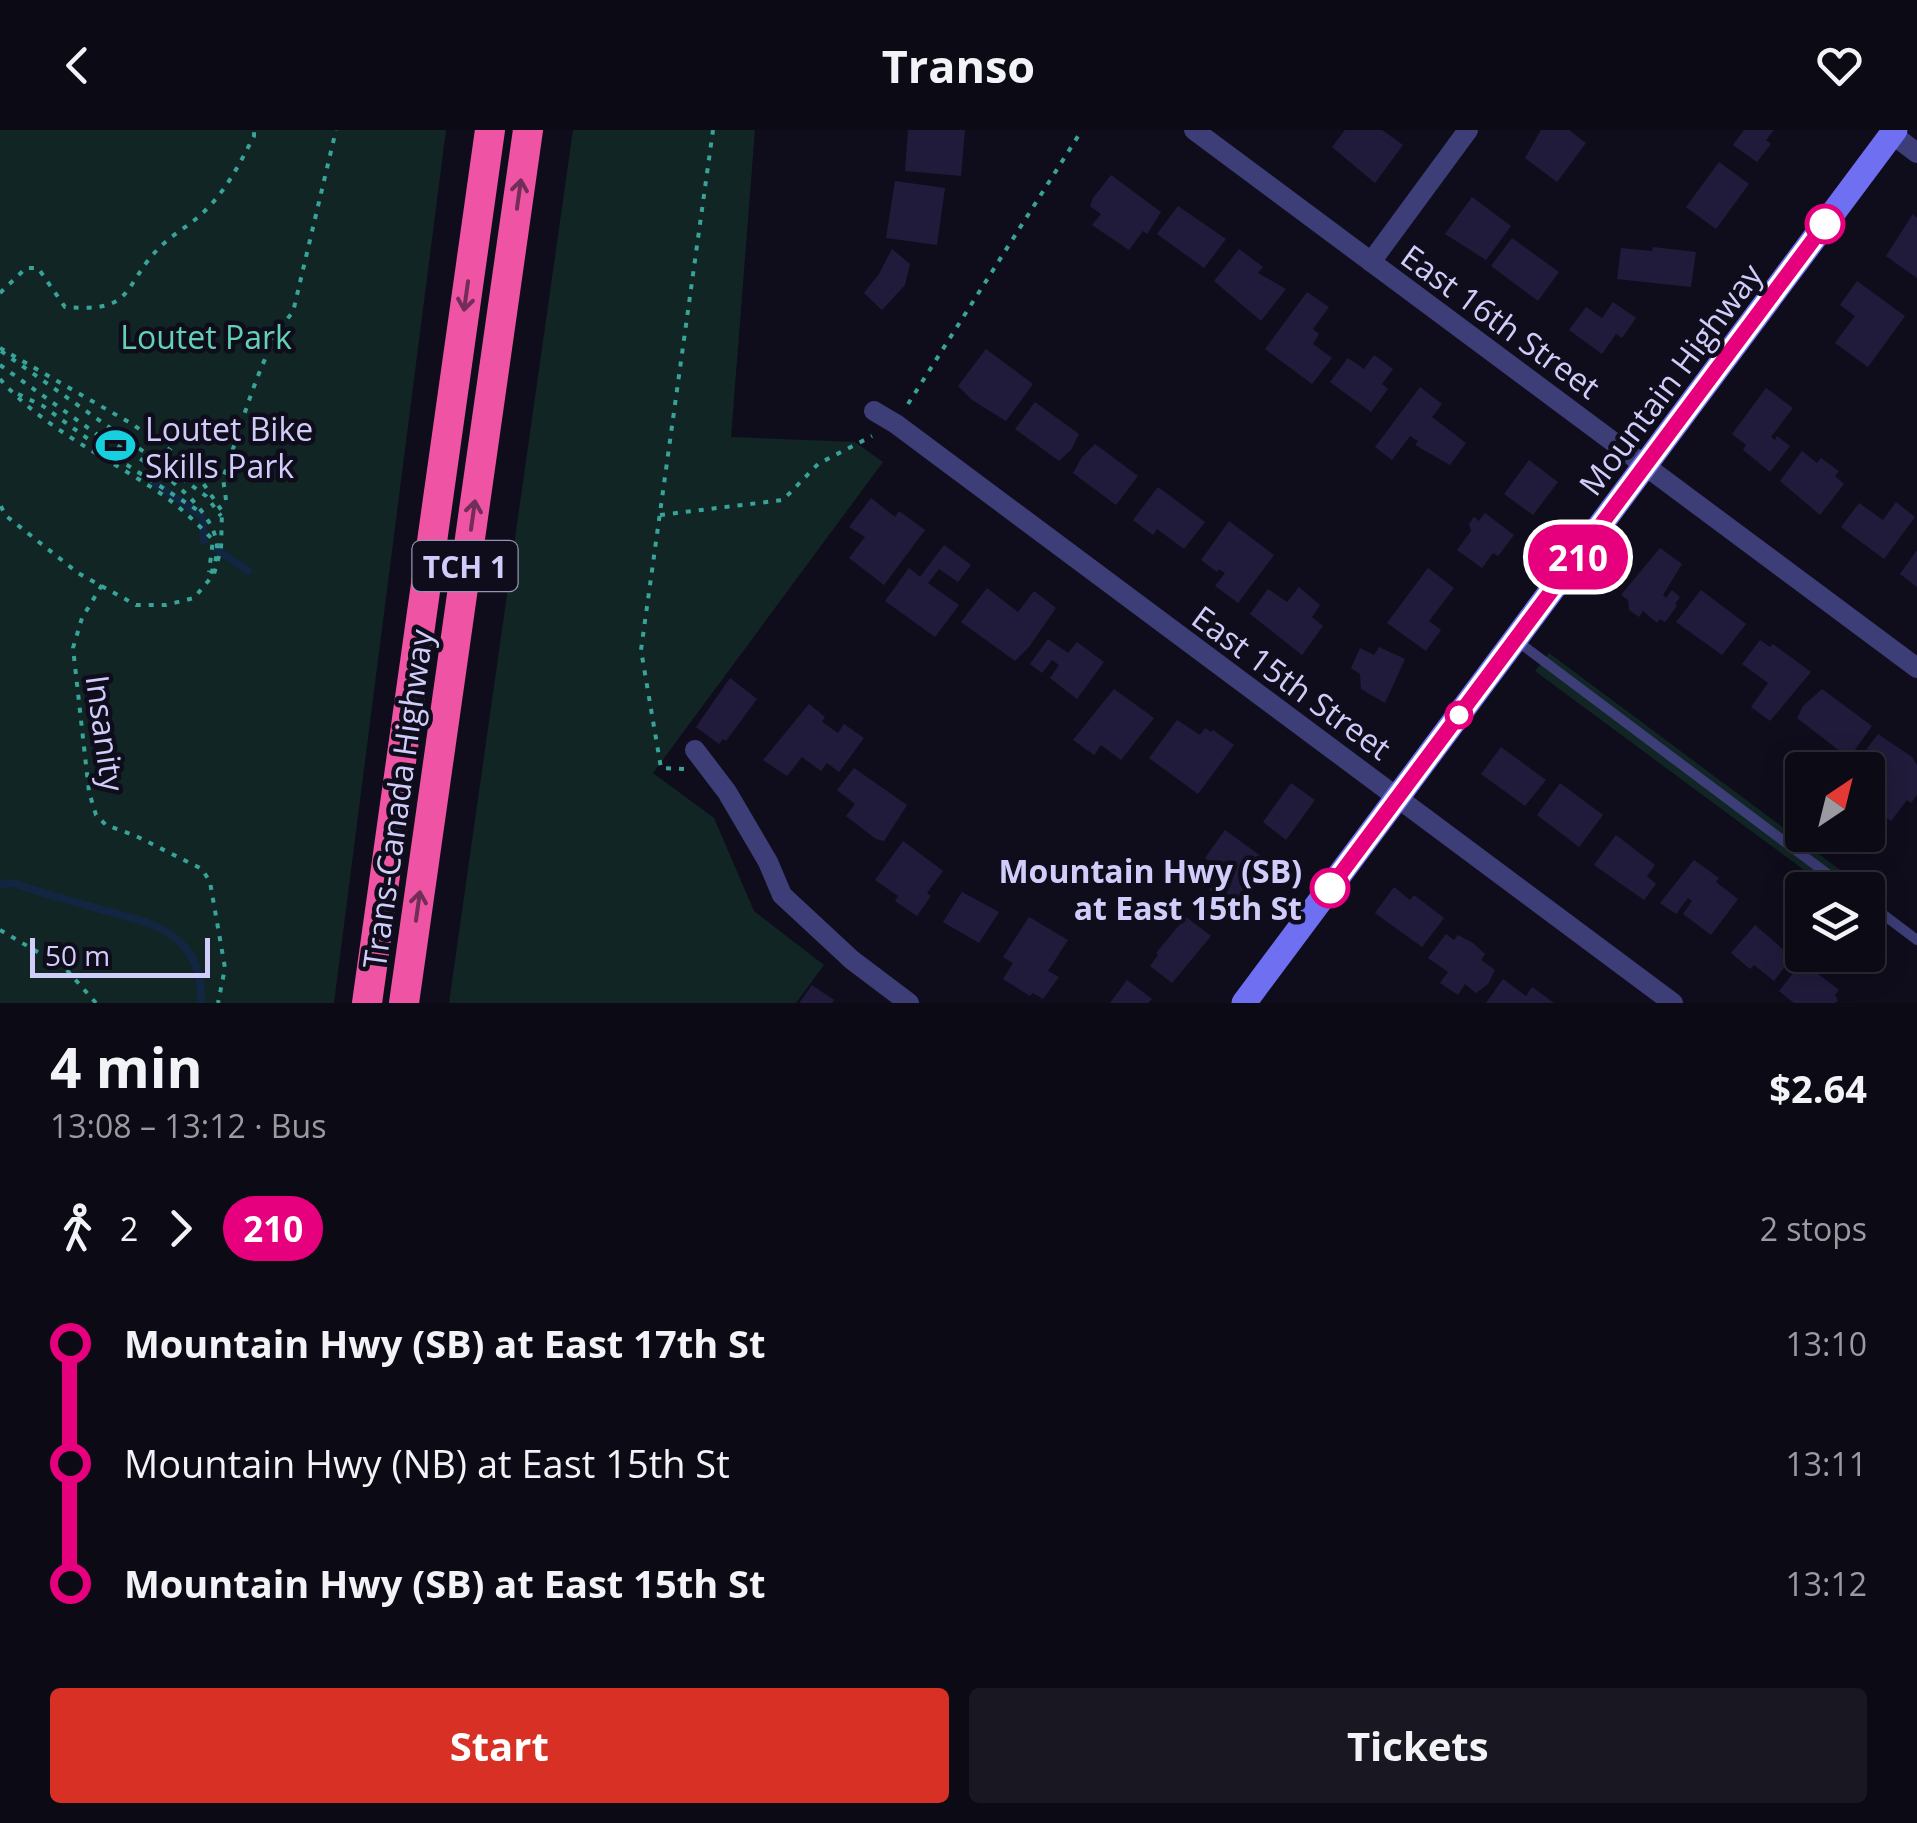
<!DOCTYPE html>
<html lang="en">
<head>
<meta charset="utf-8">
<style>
	:root { --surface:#0b0a15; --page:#191822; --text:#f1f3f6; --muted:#9a9aa0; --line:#2b2b34; --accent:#d93025 }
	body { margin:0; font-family:"Open Sans",sans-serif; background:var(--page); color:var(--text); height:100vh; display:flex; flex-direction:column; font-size:38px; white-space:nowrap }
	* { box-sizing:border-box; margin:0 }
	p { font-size:32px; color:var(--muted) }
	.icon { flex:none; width:55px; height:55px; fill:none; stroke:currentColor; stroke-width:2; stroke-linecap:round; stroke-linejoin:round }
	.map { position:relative; height:873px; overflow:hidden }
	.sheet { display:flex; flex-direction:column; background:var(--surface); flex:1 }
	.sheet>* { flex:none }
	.badge { padding:0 20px; border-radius:32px; font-size:35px; line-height:65px }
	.needle { width:65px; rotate:35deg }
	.fabs { position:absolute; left:1785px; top:622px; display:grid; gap:20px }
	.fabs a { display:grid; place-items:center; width:100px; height:100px; border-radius:10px; background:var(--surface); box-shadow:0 5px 25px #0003,0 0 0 2px var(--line); font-size:50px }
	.scale { position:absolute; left:30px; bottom:25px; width:180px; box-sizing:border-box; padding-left:10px; border:5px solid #d1cdfa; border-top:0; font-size:28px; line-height:35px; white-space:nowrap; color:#d1cdfa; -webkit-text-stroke:8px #0f0d1c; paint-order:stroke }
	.map>.badge { position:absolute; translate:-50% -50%; box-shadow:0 0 0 5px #fff }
	.legs { display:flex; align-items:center; gap:15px; height:110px; padding:0 50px; font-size:32px }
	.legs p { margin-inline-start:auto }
	.summary { display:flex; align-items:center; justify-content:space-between; height:170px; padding:0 50px }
	h1 { font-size:55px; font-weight:700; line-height:75px }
	.action { display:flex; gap:20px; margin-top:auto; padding:20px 50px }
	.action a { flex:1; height:115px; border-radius:10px; background:var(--accent); color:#fff; font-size:40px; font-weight:700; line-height:115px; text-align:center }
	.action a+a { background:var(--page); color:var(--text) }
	ul { padding:0 50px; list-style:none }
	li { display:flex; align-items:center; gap:35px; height:120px; font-size:38px }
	li i { display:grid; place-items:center; width:15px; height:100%; margin:0 12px; background:currentColor }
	li i::after { content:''; width:25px; height:25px; margin:-12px; border:8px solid; border-radius:50%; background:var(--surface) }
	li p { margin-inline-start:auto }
	li:first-child i { background:linear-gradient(#0000 50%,currentColor 0) }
	li:last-child i { background:linear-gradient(currentColor 50%,#0000 0) }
	header { display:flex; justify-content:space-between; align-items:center; height:130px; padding:0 50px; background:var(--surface); font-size:45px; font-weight:700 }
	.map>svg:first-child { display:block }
</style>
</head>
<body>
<header><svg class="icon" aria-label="back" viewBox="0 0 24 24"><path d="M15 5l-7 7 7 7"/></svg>Transo<svg class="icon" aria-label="heart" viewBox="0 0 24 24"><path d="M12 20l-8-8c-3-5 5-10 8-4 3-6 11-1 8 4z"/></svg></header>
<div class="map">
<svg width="1917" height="873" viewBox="0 0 1917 873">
	<rect width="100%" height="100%" fill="#0f0d1c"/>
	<g fill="#112524">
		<path d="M0,0H446L334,873H0Z"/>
		<path d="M573,0H755L731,307L855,312L883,332L653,643L714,688L754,781L824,835L796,873H449Z"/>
		<path d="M1549,523L1867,760H1831L1535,541Z"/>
	</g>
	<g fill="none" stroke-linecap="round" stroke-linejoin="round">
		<g stroke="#122641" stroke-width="8">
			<path d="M156,354L202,386L204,411"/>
			<path d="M216,419L248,441"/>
			<path d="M0,754L12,753C39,762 67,770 96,778C150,793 204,801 201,873"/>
		</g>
	</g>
	<g fill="#211b3b">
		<path d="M908,0H965L961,46L905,41Z"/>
		<path d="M1345,0H1382L1403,15L1375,53L1332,17Z"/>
		<path d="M1541,0H1569L1586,13L1557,52L1525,28Z"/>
		<path d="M1744,0H1774L1766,10L1771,14L1757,32L1733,15Z"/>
		<path d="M1719,32L1749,54L1716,99L1686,77Z"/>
		<path d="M1111,45L1161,82L1147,104L1143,101L1129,120L1092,95L1101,84L1090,76L1093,68Z"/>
		<path d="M895,51L945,58L937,115L886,108Z"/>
		<path d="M1472,67L1511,96L1486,130L1445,104Z"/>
		<path d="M1178,76L1226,109L1204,138L1157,104Z"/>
		<path d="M1913,84L1917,88V148L1886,126Z"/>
		<path d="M1512,108L1559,142L1538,171L1491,136Z"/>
		<path d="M1653,117L1696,122L1691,157L1617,149L1621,118L1652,121Z"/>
		<path d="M892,119L910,134L905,155L882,180L864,163L879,144Z"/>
		<path d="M1239,119L1263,137L1258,143L1286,159L1261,191L1214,151Z"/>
		<path d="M1857,151L1905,186L1868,237L1835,213L1855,186L1840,175Z"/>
		<path d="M1307,162L1329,177L1313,199L1319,204L1313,214L1332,228L1312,254L1265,219Z"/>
		<path d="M1613,172L1636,188L1622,208L1616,204L1602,224L1569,200L1586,177L1602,188Z"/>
		<path d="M986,219L1033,254L1006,291L972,270L958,256Z"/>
		<path d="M1374,225L1393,239L1382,254L1388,259L1371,282L1330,252L1348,228L1364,239Z"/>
		<path d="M1420,257L1442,274L1432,287L1466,313L1450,335L1415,315L1418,311L1410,306L1392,330L1375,317Z"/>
		<path d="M1766,258L1793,278L1771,307L1775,310L1777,306L1790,316L1770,342L1743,320L1746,315L1732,304Z"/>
		<path d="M1035,272L1079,304L1071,320L1059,331L1015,299Z"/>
		<path d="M1095,314L1138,346L1116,375L1073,343L1082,327Z"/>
		<path d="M1802,321L1817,333L1821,328L1839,341L1835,346L1844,354L1820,385L1780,351Z"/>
		<path d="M1529,330L1558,352L1533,385L1504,364Z"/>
		<path d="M1158,357L1205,392L1184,419L1157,399L1153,405L1133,390Z"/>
		<path d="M871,368L895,387L899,381L925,400L884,455L849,428L865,407L849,397Z"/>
		<path d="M1896,372L1915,387L1884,429L1841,397L1859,373L1883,390Z"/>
		<path d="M1485,383L1514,405L1498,426L1493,423L1482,438L1457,420L1471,401L1469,394L1474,387L1479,391Z"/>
		<path d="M1229,391L1274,425L1238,473L1215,456L1225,443L1219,439L1217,442L1201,430Z"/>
		<path d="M944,415L971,435L958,452L939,439L928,453L959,475L935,507L885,471L909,438L920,447Z"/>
		<path d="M1660,418L1682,434L1663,465L1666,468L1672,460L1680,467L1675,474L1677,476L1665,492L1660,489L1657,493L1643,481L1639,487L1629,480L1628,470L1621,465Z"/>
		<path d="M1917,420V457L1900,444Z"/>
		<path d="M1428,438L1454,458L1429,491L1441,500L1426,521L1387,493Z"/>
		<path d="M1299,457L1320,475L1312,487L1323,496L1302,525L1250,484L1268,459L1287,472Z"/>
		<path d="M987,458L1018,482L1034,461L1056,478L1029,517L1015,531L961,492Z"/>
		<path d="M1701,460L1746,494L1722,525L1676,492Z"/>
		<path d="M1048,509L1068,523L1077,512L1104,532L1077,569L1050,548L1059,535L1052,530L1042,543L1030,534Z"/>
		<path d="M1760,510L1770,517L1773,514L1811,542L1770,591L1751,577L1768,553L1742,534Z"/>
		<path d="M1379,517L1405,529L1385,573L1361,559L1360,544L1351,538L1360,518L1374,525Z"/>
		<path d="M730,548L757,569L726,611L723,609L719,614L696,597Z"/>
		<path d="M1114,559L1154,588L1121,630L1101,615L1094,625L1073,610Z"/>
		<path d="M1822,559L1872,596L1849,628L1797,588L1803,576Z"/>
		<path d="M809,574L825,587L822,592L838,603L844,594L864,608L839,642L827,633L821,641L802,627L787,646L763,630Z"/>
		<path d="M1177,590L1200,605L1205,598L1211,602L1213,600L1234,615L1198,664L1149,628Z"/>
		<path d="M1878,604L1912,627L1917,635V665L1911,673L1907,670L1891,691L1869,676L1877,664L1868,657L1867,640L1873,632L1863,624Z"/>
		<path d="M1501,617L1546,650L1525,676L1481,644Z"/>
		<path d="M854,638L907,675L884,711L876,709L846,686L855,674L837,660Z"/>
		<path d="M1291,653L1315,670L1286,710L1263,692Z"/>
		<path d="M1560,653L1603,685L1579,717L1537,685Z"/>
		<path d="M1225,700L1269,732L1233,778L1209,760L1223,742L1205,728Z"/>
		<path d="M1616,705L1655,735L1647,746L1656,754L1644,770L1594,735Z"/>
		<path d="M903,711L943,741L927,763L931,766L917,786L895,771L898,766L875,750Z"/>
		<path d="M1694,730L1719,748L1716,752L1738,769L1711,805L1683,784L1692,771L1688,768L1676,784L1660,773Z"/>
		<path d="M1394,757L1410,770L1414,765L1444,788L1422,817L1375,783Z"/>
		<path d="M962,762L999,782L979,813L943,792Z"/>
		<path d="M1029,787L1068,810L1048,841L1059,847L1043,869L1033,863L1030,866L1003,849L1013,833L1003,827Z"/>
		<path d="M1186,787L1211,806L1172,853L1150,836L1158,825L1156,823Z"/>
		<path d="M1755,795L1792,827L1774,851L1754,835L1750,839L1731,823Z"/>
		<path d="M1446,804L1454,810L1458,805L1473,813L1485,824L1481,830L1495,840L1488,854L1476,863L1465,854L1458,865L1440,853L1448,842L1428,828Z"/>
		<path d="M1802,832L1839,860L1835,865L1838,870L1835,873H1794L1779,861Z"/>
		<path d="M1503,849L1526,866L1532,857L1554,873H1486Z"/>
		<path d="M1127,850L1152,869L1148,873H1110Z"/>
		<path d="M812,855L834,870L832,873H799Z"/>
	</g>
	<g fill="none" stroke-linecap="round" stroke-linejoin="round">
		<g stroke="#38a399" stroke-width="4" stroke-dasharray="5 8" stroke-linecap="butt">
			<path d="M0,163L26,138H38L65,177C137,183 121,156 160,117C171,106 185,98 197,88C224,65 238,37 254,6V0"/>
			<path d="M0,218L132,294L190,334L222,381L221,419L214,444L194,468L166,475H136L78,443L5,385L0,374"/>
			<path d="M1,221L191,355L206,366L221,386"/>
			<path d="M0,235L105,310C142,326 214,373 217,416C218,426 213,438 210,447"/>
			<path d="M0,249C41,296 102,325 154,359C176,373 195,391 213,410L209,442"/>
			<path d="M18,264L43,276L99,317L202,383"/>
			<path d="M908,274L1082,0"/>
			<path d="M226,370L223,348C240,302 261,217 293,182L336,0"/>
			<path d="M660,385L783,370L818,334L872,306"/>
			<path d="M102,455L82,488L73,518L89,662L96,685L106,695L136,706L202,739L210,752L225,838L218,873"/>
			<path d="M684,639L661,638L641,520L713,0"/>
			<path d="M0,800L65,838L96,873"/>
		</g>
		<g stroke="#3d3d77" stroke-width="10">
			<path d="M1517,511L1849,760"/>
			<path d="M1868,773L1917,810"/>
		</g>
		<g stroke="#3d3d77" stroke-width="20">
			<path d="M1194,0L1917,538"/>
			<path d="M1892,4L1917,23"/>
			<path d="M1371,132L1468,0"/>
			<path d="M874,281L896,294L1673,873"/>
			<path d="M695,620L727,662L768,732L782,765L852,830L909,873"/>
		</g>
		<path stroke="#6e6ff1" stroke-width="25" d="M1244,873L1895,0"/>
		<g stroke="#ee54a3" stroke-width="30">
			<path d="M367,873L490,0"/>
			<path d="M404,873L528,0"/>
		</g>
	</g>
	<defs><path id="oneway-shaft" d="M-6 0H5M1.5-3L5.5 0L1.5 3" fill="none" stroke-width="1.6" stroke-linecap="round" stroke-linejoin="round" transform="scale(2.5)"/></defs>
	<g stroke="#732d59">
		<use href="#oneway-shaft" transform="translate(519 64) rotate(-82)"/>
		<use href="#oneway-shaft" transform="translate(466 166) rotate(98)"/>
		<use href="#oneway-shaft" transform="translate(473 385) rotate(-82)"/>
		<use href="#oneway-shaft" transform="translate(418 776) rotate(-82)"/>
	</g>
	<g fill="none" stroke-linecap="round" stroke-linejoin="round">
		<defs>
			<path id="line-1" d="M1330,758L1825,94"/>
		</defs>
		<use href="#line-1" stroke="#fff" stroke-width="22"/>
		<use href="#line-1" stroke="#e6007e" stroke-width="15"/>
	</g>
	<defs>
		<symbol id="stadium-bare" viewBox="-9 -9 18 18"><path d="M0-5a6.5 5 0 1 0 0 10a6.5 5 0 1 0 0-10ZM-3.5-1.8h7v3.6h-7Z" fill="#16d0de" stroke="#0f0d1c" stroke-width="2.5" paint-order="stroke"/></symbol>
	</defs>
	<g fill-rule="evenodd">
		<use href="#stadium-bare" x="88" y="288" width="55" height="55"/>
	</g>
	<g fill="#fff" stroke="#e6007e" stroke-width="5">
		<circle cx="1825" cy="94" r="18"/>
		<circle cx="1459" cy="585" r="12"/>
		<circle cx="1330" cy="758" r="18"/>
	</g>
	<g text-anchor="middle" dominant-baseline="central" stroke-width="9" stroke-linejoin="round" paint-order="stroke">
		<rect fill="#0f0d1c" stroke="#9793b7" stroke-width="2.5" x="412.5" y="411" width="105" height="50" rx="8"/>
		<g font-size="30" font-weight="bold" fill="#d1cdfa">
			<text x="465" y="436">TCH 1</text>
		</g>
		<g font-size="32" fill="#d1cdfa" stroke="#0f0d1c">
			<text transform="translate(1501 191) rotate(36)">East 16th Street</text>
			<text transform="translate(1670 249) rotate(-53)">Mountain Highway</text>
			<text transform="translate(1292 552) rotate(36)">East 15th Street</text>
			<text transform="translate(106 603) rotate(82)">Insanity</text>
			<text transform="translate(397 669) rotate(-82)">Trans-Canada Highway</text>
		</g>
		<g font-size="32" fill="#62d2b2" stroke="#0f0d1c">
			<text x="206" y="206">Loutet Park</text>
		</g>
		<g font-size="32" fill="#d1cdfa" stroke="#0f0d1c" text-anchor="start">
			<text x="145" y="298">Loutet Bike<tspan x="145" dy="37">Skills Park</tspan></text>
		</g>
		<g font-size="32" font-weight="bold" fill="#d1cdfa" stroke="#0f0d1c" text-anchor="end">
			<text x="1302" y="740">Mountain Hwy (SB)<tspan x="1302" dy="37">at East 15th St</tspan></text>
		</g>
	</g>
</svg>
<div class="fabs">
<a><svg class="needle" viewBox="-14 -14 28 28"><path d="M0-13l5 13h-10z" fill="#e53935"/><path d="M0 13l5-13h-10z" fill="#9a9aa0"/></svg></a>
<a><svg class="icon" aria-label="layers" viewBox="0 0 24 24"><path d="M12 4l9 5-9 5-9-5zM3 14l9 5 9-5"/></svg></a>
</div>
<div class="scale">50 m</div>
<b class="badge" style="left:1578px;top:427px;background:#e6007e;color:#fff">210</b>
</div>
<section class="sheet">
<div class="summary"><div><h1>4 min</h1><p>13:08 – 13:12 · Bus</p></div><b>$2.64</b></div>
<div class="legs"><svg class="icon" aria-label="walk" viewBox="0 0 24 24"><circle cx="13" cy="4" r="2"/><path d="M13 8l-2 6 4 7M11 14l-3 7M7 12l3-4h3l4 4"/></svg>2<svg class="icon" aria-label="forward" viewBox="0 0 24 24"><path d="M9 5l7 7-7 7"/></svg><b class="badge" style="background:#e6007e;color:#fff">210</b><p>2 stops</p></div>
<ul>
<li><i style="color:#e6007e"></i><b>Mountain Hwy (SB) at East 17th St</b><p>13:10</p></li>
<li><i style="color:#e6007e"></i><span>Mountain Hwy (NB) at East 15th St</span><p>13:11</p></li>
<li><i style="color:#e6007e"></i><b>Mountain Hwy (SB) at East 15th St</b><p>13:12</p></li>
</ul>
<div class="action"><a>Start</a><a>Tickets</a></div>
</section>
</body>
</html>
